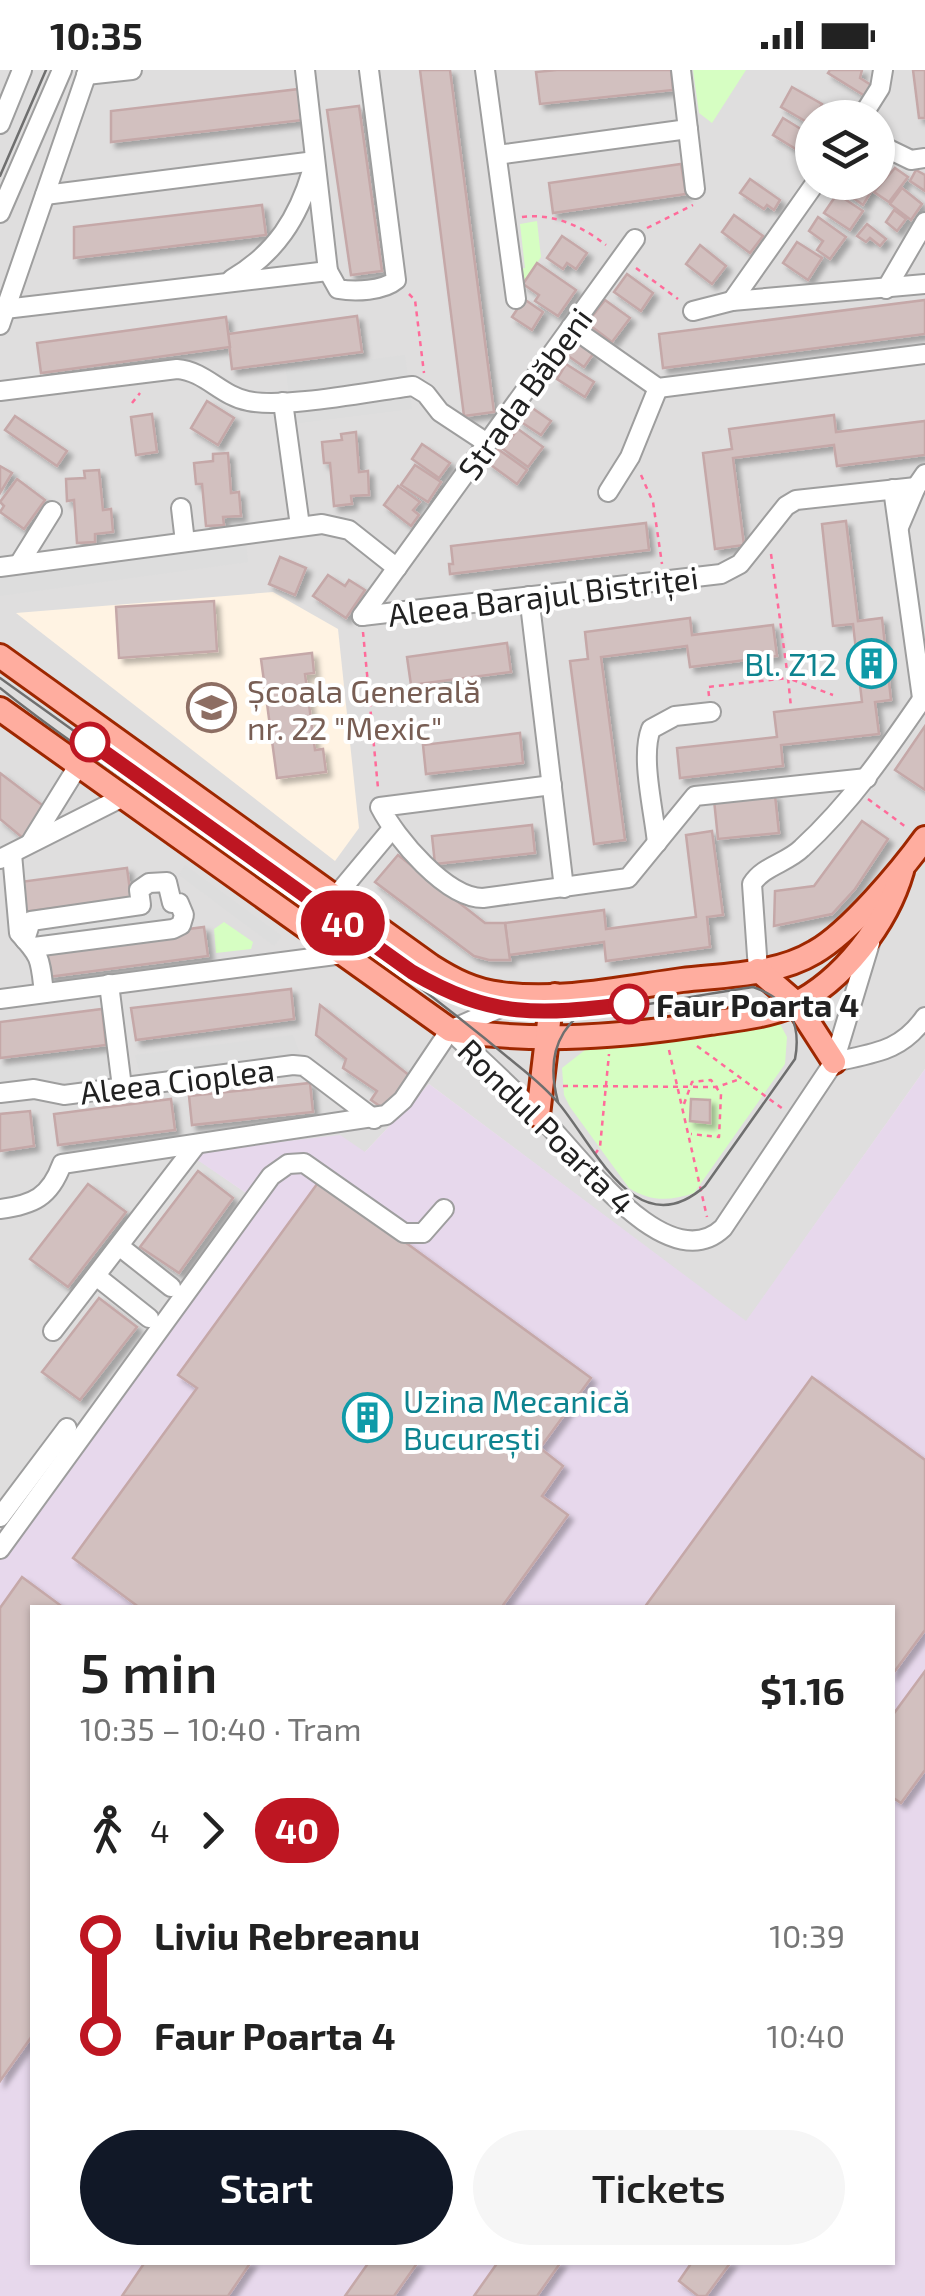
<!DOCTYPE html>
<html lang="en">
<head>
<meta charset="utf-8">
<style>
	:root { --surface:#fff; --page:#f6f6f6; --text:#222; --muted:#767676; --accent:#111827 }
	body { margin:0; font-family:"Exo 2",sans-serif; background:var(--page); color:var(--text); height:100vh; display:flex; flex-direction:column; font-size:38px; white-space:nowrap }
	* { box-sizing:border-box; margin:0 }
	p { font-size:32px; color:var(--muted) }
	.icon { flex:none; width:55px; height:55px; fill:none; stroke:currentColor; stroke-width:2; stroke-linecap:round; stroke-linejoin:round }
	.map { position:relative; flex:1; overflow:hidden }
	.panel { position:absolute; left:30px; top:1535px; width:865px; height:660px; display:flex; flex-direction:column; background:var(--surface); border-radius:0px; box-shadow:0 2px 8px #0004 }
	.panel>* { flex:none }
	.badge { padding:0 20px; border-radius:32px; font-size:35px; line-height:65px }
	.fabs { position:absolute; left:795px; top:30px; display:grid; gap:20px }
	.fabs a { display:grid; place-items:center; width:100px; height:100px; border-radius:50%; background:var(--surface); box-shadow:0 2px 8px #0004; font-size:50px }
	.map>.badge { position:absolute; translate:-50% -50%; box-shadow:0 0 0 5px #fff }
	.legs { display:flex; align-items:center; gap:15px; height:110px; padding:0 50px; font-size:32px }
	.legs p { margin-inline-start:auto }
	.head { display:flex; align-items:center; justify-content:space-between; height:170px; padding:0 50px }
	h1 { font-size:55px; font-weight:600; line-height:75px }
	.primary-button { display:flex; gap:20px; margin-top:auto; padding:20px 50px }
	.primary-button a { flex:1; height:115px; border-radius:60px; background:var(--accent); color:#fff; font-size:40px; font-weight:600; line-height:115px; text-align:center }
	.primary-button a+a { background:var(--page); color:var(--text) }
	ul { padding:0 50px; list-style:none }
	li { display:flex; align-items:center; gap:35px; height:100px; font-size:38px }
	li i { display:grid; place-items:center; width:15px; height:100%; margin:0 12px; background:currentColor }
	li i::after { content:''; width:25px; height:25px; margin:-12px; border:8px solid; border-radius:50%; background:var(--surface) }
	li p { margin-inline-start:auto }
	li:first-child i { background:linear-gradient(#0000 50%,currentColor 0) }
	li:last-child i { background:linear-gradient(currentColor 50%,#0000 0) }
	.status { display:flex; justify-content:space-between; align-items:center; height:70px; padding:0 50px; background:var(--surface); direction:ltr }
	.status svg { height:28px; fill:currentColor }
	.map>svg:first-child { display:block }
</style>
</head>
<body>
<div class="status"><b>10:35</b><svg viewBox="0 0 49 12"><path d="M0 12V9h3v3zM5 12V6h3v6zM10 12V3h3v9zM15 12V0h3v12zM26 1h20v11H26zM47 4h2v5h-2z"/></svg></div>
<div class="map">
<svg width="925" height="2226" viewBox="0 0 925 2226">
	<defs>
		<filter id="shadow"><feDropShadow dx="5" dy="5" stdDeviation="2.5" flood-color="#0004"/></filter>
	</defs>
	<rect width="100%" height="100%" fill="#f2eae7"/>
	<path fill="#dfdede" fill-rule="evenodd" d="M0,0H925V999L746,1252L429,1014L365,1082L197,1089L249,1125L0,1469ZM812,48H878V112H812Z"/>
	<path fill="#e7d8ec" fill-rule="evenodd" d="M925,999V2226H0V1469L249,1125L196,1089L203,1081L340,1065L365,1082L429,1014L746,1251ZM32,1538H892V2192H32Z"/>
	<path fill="#fff3e3" d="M273,522L338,559L359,758L335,791L16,543Z"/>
	<g fill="#d6fec2">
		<path d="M693,0H746L712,53L699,43Z"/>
		<path d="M537,151L541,187L523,214L520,199L525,198L520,154Z"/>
		<path d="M224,852L253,872L251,879L216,883L214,859Z"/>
		<path d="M771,951L780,954L787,967L785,994L694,1123C670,1131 651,1132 629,1118L570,1037L564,1025L562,998L585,980L681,968Z"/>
	</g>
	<g fill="#ddd">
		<path d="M315,91L328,201L245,202L267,183Z"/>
		<path d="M405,285L412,339L292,354L286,300Z"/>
		<path d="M246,473L248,492L0,526V508Z"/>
		<path d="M185,795L282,866L274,876L179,805Z"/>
		<path d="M176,836L178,853L33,869L35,855Z"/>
		<path d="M293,965L300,984L140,1004L135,985Z"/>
		<path d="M110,981L114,1008L51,1016L0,1015V995Z"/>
		<path d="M174,1063L175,1074L60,1089L59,1077Z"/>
		<path d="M120,1183L169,1221L151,1244L103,1207Z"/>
	</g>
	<g fill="#d2c0bf" stroke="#c5a8a8" stroke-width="2.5" filter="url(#shadow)">
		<path d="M420,0H450L494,342L464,346Z"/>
		<path d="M557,0H671L673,20L540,34L536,2Z"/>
		<path d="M830,0H862L860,8L871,15L865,26L828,3Z"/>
		<path d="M913,0H925V48H919Z"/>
		<path d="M792,17L822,34L817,44L823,48H812V55L781,37Z"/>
		<path d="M299,19L303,50L111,72V41Z"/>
		<path d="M359,36L382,201L351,205L327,40Z"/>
		<path d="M783,48L812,66V89L773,65Z"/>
		<path d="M681,94L686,124L553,143L549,113Z"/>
		<path d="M895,98L908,107L889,132L874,122Z"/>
		<path d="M916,100L925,105V121L910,111Z"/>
		<path d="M750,109L780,130L774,140L767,135L764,139L740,123Z"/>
		<path d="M831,112H845L853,118L856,112H877L863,135Z"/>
		<path d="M902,118L922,134L911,150L890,134Z"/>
		<path d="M837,124L863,141L850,160L824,143Z"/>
		<path d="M262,135L266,165L74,188V157Z"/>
		<path d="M894,140L906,149L897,161L886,152Z"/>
		<path d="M734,145L763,166L750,183L722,162Z"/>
		<path d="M818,147L846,167L830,189L817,180L823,171L809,161Z"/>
		<path d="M867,154L886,169L880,176L870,168L866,172L857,166Z"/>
		<path d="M562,166L587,183L576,199L567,193L563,199L547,188Z"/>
		<path d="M797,172L822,188L808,210L783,193Z"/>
		<path d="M700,175L726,196L712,214L686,194Z"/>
		<path d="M537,193L576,220L558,246L535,231L539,225L523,214Z"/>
		<path d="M627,204L653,223L641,241L614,222Z"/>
		<path d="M524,229L543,242L532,260L512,247Z"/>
		<path d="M605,230L630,248L612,272L587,253Z"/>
		<path d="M925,230V264L663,298L659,264Z"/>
		<path d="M357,246L362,282L232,299L228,264Z"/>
		<path d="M226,247L230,277L41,303L37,273Z"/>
		<path d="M573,270L593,284L584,297L564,283Z"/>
		<path d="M566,294L594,312L585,327L557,309Z"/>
		<path d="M207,331L234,348L218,375L191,358Z"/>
		<path d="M528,335L551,351L541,365L518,350Z"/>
		<path d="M152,344L157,382L136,385L131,347Z"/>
		<path d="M834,345L836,362L925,351V385L837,396L834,375L733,388L744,475L715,479L703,383L732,379L729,359Z"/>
		<path d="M15,346L67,381L57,396L5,360Z"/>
		<path d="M518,359L543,377L528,397L503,379Z"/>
		<path d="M356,362L359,402L368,401L369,425L351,426L352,434L334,436L330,393H324L322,372L342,370L341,364Z"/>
		<path d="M422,374L450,393L439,408L412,389Z"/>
		<path d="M498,379L527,400L517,414L488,393Z"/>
		<path d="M228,383L231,423L239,422L241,446L223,447L224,455L206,456L202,414H196L194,393L213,391V384Z"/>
		<path d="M415,395L441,412L428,432L401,415Z"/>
		<path d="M0,396L12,403L0,423Z"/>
		<path d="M99,400L103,440L111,439L113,462L95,464V472L77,473L74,430L67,431L66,409L85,408L84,401Z"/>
		<path d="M17,409L45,430L24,459L0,442L4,436L0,432Z"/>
		<path d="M398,416L420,432L413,440L419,445L411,456L384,435Z"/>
		<path d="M846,451L858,551L882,548L891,630L875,632L879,664L781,675L783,696L680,708L677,678L777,667L774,642L862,632L853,554L833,556L822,454Z"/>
		<path d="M646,453L649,480L450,504L449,494H453L451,476Z"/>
		<path d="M280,487L306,498L295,525L269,514Z"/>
		<path d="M328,505L345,516L349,510L365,520L346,548L313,526Z"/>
		<path d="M214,531L217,581L119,588L116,537Z"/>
		<path d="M690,548L692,565L773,555L777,586L690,597L687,576L601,587L625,770L594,774L570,591L588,589L585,562Z"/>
		<path d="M507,573L511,602L411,615L407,587Z"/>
		<path d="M312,583L314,603L305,604L315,680L323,679L326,702L277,708L261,589Z"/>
		<path d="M925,656V720L895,700Z"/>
		<path d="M520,663L523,693L426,704L423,675Z"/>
		<path d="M0,703L46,738L24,769L0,749Z"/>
		<path d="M775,725L779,763L718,769L714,730Z"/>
		<path d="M862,751L888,769L855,819L832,844L774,856L775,821L814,816Z"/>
		<path d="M532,755L535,783L435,794L432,766Z"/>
		<path d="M712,761L723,845L707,847L710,877L606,891L604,872L509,885L505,853L604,840L606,859L696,847L686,765Z"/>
		<path d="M398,785L485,853H505L510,890H489L474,886L375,812Z"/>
		<path d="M127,798L131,828L23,842L20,812Z"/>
		<path d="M204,857L208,886L48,907L44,878Z"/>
		<path d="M291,919L294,949L136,970L131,938Z"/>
		<path d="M320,935L410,1006L384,1039L371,1030L377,1021L343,998L346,989L316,965Z"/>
		<path d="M102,939L106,975L0,988V952Z"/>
		<path d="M310,1013L313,1042L192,1055L189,1026Z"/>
		<path d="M171,1029L175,1060L58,1075L54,1044Z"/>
		<path d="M691,1029L710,1030V1053L690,1051Z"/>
		<path d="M30,1041L34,1076L0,1081V1044Z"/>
		<path d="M198,1101L233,1128L179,1203L140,1177Z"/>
		<path d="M320,1110L591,1308L540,1378L563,1396L542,1426L568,1445L501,1538H140L73,1488L197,1318L178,1305Z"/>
		<path d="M88,1114L126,1142L68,1217L30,1189Z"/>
		<path d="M99,1228L137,1257L80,1330L42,1302Z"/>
		<path d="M812,1307L925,1390V1560L892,1605V1538H644Z"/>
		<path d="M22,1507L64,1538H32V1966L0,2011V1538Z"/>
		<path d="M925,1601V1700L901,1733L892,1727V1646Z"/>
		<path d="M145,2192H251L228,2226H122Z"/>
		<path d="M369,2192H418L394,2226H345Z"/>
		<path d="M498,2192H561L537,2226H474Z"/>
		<path d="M692,2192H731L706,2226H698L679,2211Z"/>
	</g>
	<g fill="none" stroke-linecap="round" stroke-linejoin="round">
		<defs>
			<g id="minor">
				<path d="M305,0L328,201L338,219C355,222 383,221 396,210L369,0"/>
				<path d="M485,0L516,229"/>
				<path d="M681,0L695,119"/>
				<path d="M86,5L132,0"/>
				<path d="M861,48L880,18L883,0"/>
				<path d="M0,54L22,0"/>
				<path d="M878,74L911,90L925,88"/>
				<path d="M497,85L688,59"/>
				<path d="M45,125L315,91"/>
				<path d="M0,143L62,0"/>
				<path d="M232,209C276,183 298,148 312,101"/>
				<path d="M886,219L925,152"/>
				<path d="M732,231L816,112"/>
				<path d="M5,239L328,201"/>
				<path d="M693,241L732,231L925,214"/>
				<path d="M0,255L88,0"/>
				<path d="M571,257L658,318L925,284"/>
				<path d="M0,321L177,299C205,301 221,326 248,331C284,339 372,321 413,316L426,324L440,342L487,373"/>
				<path d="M283,332L300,456"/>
				<path d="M893,419L922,628"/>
				<path d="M608,422L630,387L658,318"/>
				<path d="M181,438L185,472"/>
				<path d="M899,457L916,417L925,404"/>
				<path d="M19,494L52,441"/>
				<path d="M0,497L322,454L349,460L397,498"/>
				<path d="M529,526L564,818"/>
				<path d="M362,546L721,504L740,494L786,436L796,430L916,417"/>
				<path d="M362,546L635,169"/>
				<path d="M552,715L380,737C396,768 446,828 483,828L628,808L695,726L867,708"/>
				<path d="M31,772L78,696"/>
				<path d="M657,773C654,741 640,687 651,659L675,646L711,642"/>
				<path d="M12,784L19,863C42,888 40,889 44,923"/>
				<path d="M0,789L123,727"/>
				<path d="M335,827L391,760"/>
				<path d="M25,870L31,851L141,835L139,820L149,813L167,812L172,833H179L184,845L181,855L173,859L34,877"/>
				<path d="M758,900L752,814C763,796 787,793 802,778C851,733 888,679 925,625"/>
				<path d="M109,914L122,1017"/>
				<path d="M0,929L343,884"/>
				<path d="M450,960C483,992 519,1024 551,1058C583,1091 669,1209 723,1158L834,992L870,873"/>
				<path d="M834,992C873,983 901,982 925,947"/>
				<path d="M0,1023L34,1019L64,1025L293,995L304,996L374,1049"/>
				<path d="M0,1139C33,1135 50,1127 62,1094L386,1045L403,1030L450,960L525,927"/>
				<path d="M119,1176L171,1217"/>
				<path d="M96,1206L149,1248"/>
				<path d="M53,1261L196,1075"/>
				<path d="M0,1447L67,1358"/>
				<path d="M0,1479L271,1106L288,1094L304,1093L404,1163H423L444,1139"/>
			</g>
			<g id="major">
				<path d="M0,586L431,896C453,910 474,921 501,924C560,932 623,918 682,910C726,905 777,905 815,882C850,862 901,801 925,768"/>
				<path d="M0,639L450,960C538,973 622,967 710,953C737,949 768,946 793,935C843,911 887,853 902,801"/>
				<path d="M758,900L796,933L834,992"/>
				<path d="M538,1045L550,943L555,925"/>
			</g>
		</defs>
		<use href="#minor" stroke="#9e9e9e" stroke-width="22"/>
		<use href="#major" stroke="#9e2700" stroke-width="28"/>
		<g stroke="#ff6b9a" stroke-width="2.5" stroke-dasharray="5 5" stroke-linecap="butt">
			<path d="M522,147C553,143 582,156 606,175"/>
			<path d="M647,158L693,135"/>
			<path d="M636,198L678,229"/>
			<path d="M409,224L415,230L424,303"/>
			<path d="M132,333L140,323"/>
			<path d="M641,405L653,432L662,494"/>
			<path d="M771,484L788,608L833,625"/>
			<path d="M363,562L378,718"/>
			<path d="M709,626L708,617L788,608L791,637"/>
			<path d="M868,729L906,757"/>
			<path d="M697,976L783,1039"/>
			<path d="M669,980L707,1147"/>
			<path d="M563,1016L717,1017L740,1009"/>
			<path d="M684,1034L692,1012L711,1010L721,1024L719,1067L691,1064"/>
			<path d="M595,1084L600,1077L609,984"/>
		</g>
		<use href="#minor" stroke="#fff" stroke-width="18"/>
		<use href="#major" stroke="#ffad9f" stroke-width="22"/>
		<g stroke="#6f6f6f" stroke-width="2.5">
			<path d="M0,106L46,0"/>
			<path d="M0,608L412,903C425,910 438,920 453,925C543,962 659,930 753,917C788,929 802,952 795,989L705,1116C638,1176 596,1079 560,1035C547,1019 531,1006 516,994C413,908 302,830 192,754C127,710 61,667 0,618"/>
			<path d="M558,1032C548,995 553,964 585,940"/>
		</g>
	</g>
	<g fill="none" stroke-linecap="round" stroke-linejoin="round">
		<defs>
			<path id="line-1" d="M90,672L412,902C492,949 540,945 629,934"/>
		</defs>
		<use href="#line-1" stroke="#fff" stroke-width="22"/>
		<use href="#line-1" stroke="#be1622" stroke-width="15"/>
	</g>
	<defs>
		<symbol id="building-ring" viewBox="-11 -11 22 22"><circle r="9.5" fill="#fff" stroke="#0f9aa8" stroke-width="1.5"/><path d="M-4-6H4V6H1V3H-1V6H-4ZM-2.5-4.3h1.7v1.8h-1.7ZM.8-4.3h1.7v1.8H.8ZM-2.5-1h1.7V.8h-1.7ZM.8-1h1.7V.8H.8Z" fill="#0f9aa8"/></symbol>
		<symbol id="school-ring" viewBox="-11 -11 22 22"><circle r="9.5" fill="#fff" stroke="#8d6e63" stroke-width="1.5"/><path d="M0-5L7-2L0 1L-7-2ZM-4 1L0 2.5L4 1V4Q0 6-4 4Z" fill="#8d6e63"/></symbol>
	</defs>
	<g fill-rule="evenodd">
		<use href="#building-ring" x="844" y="566" width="55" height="55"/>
		<use href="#school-ring" x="184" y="610" width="55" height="55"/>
		<use href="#building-ring" x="340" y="1320" width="55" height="55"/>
	</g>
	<g fill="#fff" stroke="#be1622" stroke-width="5">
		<circle cx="90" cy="672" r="18"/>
		<circle cx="629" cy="934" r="18"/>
	</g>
	<g text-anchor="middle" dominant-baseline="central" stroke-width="8" stroke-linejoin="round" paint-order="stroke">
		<g font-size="32" fill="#212121" stroke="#fff">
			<text transform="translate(524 323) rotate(-54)">Strada Băbeni</text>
			<text transform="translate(543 525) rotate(-7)">Aleea Barajul Bistriței</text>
			<text transform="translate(177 1010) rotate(-7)">Aleea Cioplea</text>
			<text transform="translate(547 1056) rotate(45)">Rondul Poarta 4</text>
		</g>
		<g font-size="32" fill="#0d838f" stroke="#fff" text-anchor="end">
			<text x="837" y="593">Bl. Z12</text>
			<text x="403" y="1330" text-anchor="start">Uzina Mecanică<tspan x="403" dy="37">București</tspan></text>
		</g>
		<g font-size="32" fill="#785e54" stroke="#fff" text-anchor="start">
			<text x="247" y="620">Școala Generală<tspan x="247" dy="37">nr. 22 "Mexic"</tspan></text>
		</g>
		<g font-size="32" font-weight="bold" fill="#212121" stroke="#fff" text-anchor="start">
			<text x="656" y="934">Faur Poarta 4</text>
		</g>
	</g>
</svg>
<div class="fabs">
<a><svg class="icon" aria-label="layers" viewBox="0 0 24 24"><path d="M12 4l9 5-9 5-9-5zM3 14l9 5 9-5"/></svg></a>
</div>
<b class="badge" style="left:343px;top:853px;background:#be1622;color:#fff">40</b>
<section class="panel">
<div class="head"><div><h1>5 min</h1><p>10:35 – 10:40 · Tram</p></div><b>$1.16</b></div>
<div class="legs"><svg class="icon" aria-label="walk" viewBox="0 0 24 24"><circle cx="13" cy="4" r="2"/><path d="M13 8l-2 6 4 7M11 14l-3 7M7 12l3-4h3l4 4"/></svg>4<svg class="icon" aria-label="forward" viewBox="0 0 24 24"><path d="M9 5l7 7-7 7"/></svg><b class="badge" style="background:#be1622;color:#fff">40</b></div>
<ul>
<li><i style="color:#be1622"></i><b>Liviu Rebreanu</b><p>10:39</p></li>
<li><i style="color:#be1622"></i><b>Faur Poarta 4</b><p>10:40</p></li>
</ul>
<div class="primary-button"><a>Start</a><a>Tickets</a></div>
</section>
</div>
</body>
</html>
